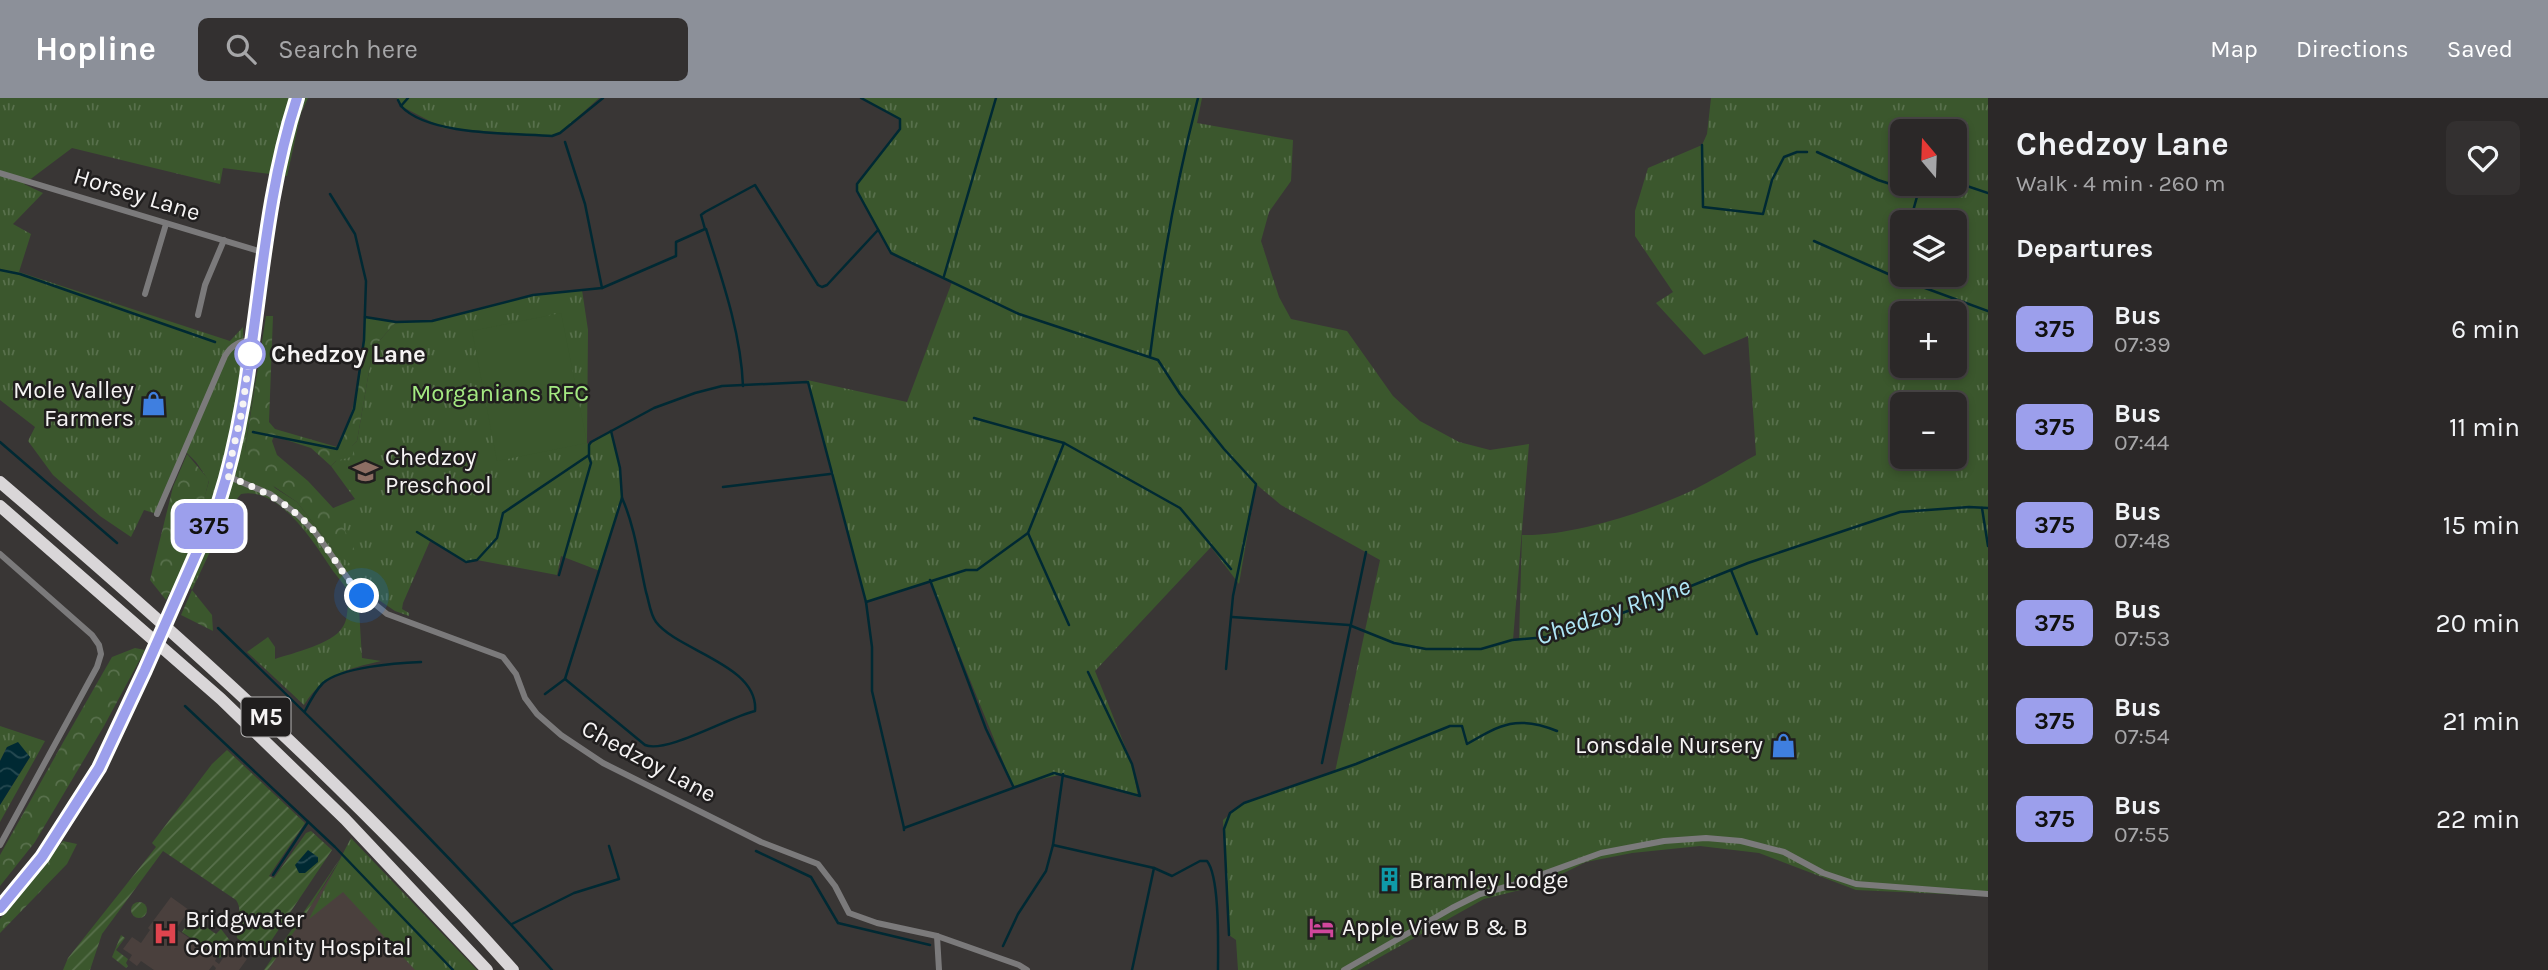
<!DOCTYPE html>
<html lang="en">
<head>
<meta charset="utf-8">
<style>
	:root { --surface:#2b2828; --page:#333030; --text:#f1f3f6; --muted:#a6a6a8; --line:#474445; --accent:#8c9099 }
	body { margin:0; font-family:Karla,sans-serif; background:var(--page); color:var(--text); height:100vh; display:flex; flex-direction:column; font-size:26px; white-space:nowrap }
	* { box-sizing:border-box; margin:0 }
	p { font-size:23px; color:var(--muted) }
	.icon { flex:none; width:38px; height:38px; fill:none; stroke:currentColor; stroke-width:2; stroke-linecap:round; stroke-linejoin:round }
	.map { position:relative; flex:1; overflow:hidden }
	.sheet { display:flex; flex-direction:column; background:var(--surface); width:560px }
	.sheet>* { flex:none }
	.badge { padding:0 14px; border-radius:10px; font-size:24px; line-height:46px }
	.needle { width:46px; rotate:341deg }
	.buttons { position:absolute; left:1890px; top:21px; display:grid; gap:14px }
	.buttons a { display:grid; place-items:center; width:77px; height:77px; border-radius:10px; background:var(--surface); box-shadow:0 4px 10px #0003,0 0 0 2px var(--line); font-size:35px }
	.you { position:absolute; width:35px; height:35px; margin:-18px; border:5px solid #fff; border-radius:50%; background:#1a73e8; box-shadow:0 0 0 10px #1a73e833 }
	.map>.badge { position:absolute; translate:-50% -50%; box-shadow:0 0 0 4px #fff }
	h2 { padding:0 28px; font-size:26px; line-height:63px }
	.round { display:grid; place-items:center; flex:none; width:74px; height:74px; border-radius:10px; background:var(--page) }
	.summary { display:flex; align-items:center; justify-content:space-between; height:119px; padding:0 28px }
	h1 { font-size:33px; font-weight:700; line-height:52px }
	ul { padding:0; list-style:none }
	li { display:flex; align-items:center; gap:21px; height:98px; padding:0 28px }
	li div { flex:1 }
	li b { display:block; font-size:26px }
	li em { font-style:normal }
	li .badge { min-width:77px; font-weight:700; text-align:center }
	header { display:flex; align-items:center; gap:42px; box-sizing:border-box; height:98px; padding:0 35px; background:var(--accent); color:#fff }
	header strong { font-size:33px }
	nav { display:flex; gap:38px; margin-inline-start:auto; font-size:24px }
	.search { width:490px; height:63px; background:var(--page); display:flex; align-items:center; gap:18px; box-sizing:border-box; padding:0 24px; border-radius:10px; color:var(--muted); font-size:26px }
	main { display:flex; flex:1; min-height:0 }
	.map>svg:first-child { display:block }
</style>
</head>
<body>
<header>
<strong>Hopline</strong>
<div class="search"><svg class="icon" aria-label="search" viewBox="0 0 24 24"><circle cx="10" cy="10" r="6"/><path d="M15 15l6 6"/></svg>Search here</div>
<nav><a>Map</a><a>Directions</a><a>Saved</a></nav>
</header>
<main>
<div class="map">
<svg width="1988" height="872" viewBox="0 0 1988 872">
	<defs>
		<pattern id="grass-tufts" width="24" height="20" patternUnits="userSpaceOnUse" patternTransform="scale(1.75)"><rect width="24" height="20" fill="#3b572d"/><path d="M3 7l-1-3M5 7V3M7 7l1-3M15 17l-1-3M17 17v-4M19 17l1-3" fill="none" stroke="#58704c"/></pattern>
		<pattern id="forest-crowns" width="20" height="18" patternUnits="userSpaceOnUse" patternTransform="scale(1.75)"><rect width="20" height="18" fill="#3b572d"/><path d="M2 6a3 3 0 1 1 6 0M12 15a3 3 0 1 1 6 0" fill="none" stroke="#58704c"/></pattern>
		<pattern id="garden-furrows" width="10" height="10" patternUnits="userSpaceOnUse" patternTransform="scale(1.75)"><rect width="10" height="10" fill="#3b572d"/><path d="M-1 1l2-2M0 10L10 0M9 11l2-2" fill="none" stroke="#58704c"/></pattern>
		<pattern id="water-waves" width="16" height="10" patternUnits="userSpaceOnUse" patternTransform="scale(1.75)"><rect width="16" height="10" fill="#002933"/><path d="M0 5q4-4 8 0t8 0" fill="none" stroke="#264951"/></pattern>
	</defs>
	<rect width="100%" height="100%" fill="#393635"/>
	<g fill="#4a403d">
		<path d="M335,771L429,872H268Z"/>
		<path d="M171,799L189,812L176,831L217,859L215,863L219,866L230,850L234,851L247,861L239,872H215L216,870L213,867L209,872H154L141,863L137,868L129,862L132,857L123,851L132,839L141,845L150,832L148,830Z"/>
	</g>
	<g fill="url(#grass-tufts)" fill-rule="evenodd">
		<path d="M0,0H308L301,15L287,78L223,70L220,86L72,50L24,86L43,95L13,126L31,136L19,174L230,243L243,229L244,265L256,276L245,352L275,390L297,404L338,457L314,418L355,401L331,368L357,343L373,250L396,224L432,223L533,197L582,192L588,232L587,345L589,347L611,333L620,370L622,400L600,473L561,458L557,477L477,462L466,464L430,443L403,505L402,511L409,515V518L395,513L373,498L357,507L359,511L362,560L381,563C347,571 323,576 304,607L247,554L268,539L275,549V561C293,555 332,546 342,530C347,524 347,515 348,507L355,504C349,493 341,483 333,473C314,445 280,388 241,396L232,407L192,492L179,478L185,468L209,383L196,364L185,353L157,416L144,412L131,439L100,418L53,377L28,343L35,329L0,302Z"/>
		<path d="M397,0H599L560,35L552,38L443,30L401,8Z"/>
		<path d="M861,0H1202L1197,25L1293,42L1291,83L1269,114L1261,143L1279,199L1291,221L1347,233L1393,298L1420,323L1459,344L1490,352L1529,346L1513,542L1519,541L1522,437C1573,438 1643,415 1689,394C1712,383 1734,369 1756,357L1748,238L1704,257L1656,205L1673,194L1635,138V113L1648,70L1702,47L1707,36L1711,0H1988V798L1856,792L1759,755L1700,748L1632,755L1586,764L1540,787L1484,801L1357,872H1238L1236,842L1229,837L1223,722L1244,705L1335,674L1380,462L1281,407L1256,386L1239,486L1211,449L1095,573L1132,666L1138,699L1063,676L1013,688L930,483L866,504L807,282L907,304L952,184L891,155L857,93V86L900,31V22ZM1902,33H1955V86H1902ZM1902,124H1955V177H1902ZM1902,215H1955V268H1902ZM1902,306H1955V359H1902Z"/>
		<path d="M0,628L45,643L0,724V707L30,659L7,649L0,663Z"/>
		<path d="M351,740L477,872H415L343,794L309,821Z"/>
	</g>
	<g fill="url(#forest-crowns)">
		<path d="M266,218H273L269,324L275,331L337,349C358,309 364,264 365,219L396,224L373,250L357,343L352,348L355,358L336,363L331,368L311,350L274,338L272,343L277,357L308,383L334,411L362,467L356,470L338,457L297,404L266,383L245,352Z"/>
		<path d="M187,356L209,382L190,457L166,502L150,482L173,389Z"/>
		<path d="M192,492L212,517L213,533L181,517Z"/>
		<path d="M135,550L145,552L104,628L35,744L0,788V757L65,641L112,559Z"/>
		<path d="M63,743L77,746L67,766L0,835V821Z"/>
	</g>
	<g fill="url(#garden-furrows)">
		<path d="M227,652L305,725L269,778L274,780L306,735L311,733L332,752L265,852L253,843L245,846L237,840C235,827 244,813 236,802L163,753L102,836L90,872H63L68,860L156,749L152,745L212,666Z"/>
		<path d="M340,761L304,819L268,872H264Z"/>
		<circle cx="139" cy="812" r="8"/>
		<path d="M195,815L193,820L216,836L221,831L231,844L220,860L182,834Z"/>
		<path d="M121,837L125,840L116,852L128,861L126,865L128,868L126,870L112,859Z"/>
	</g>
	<path fill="#3b572d" d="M561,215L587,345L497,363L472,233Z"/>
	<g fill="url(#water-waves)">
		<path d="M18,644L30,659L0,707V663L7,649Z"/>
		<path d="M308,752L318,759V764L305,775H299L295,767Z"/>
	</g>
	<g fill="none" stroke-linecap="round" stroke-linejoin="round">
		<g stroke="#002933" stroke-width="2.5">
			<path d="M861,0L900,21V31L857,86V93L891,155L1019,216L1158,262L1180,296L1224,351L1256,386L1233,498L1226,571"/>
			<path d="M398,2L401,8L408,0"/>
			<path d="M401,8C428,38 513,35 552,38L560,35L603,0"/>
			<path d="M565,44L585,106L602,190"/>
			<path d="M1702,47L1703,109L1763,116L1772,82L1784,59L1797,54H1807"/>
			<path d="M1817,54L1878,82L1918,95"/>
			<path d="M1955,84L1988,95"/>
			<path d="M1910,124L1918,95L1927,86"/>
			<path d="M706,131C722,181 741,235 743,288"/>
			<path d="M1814,143L1895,179L1988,213"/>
			<path d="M0,172L20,176L215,244"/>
			<path d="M944,178L996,0"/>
			<path d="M1895,178L1902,151"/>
			<path d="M365,219L396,224L432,223L533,197L602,190L676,158V144L705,131L701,117L705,114L755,87L818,187L822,189L827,187L878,132"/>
			<path d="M1150,258C1161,171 1176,85 1198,0"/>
			<path d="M974,320L1064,345L1180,410L1231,471"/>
			<path d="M253,334L337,351L354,311L364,242L366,183L355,136L330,96"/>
			<path d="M0,344L117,445"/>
			<path d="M723,389L830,376"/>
			<path d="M1982,410L1988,448"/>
			<path d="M417,434L466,464L477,462L497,440L503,415L589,357V347L591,344L654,310L695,295L722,288L808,284L866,504L872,549V593L904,730"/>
			<path d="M1028,435L1069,527"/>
			<path d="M1731,472L1757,536"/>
			<path d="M559,477L591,365L589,359"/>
			<path d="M930,482L986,631L1013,688"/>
			<path d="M866,504L966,472H977L1028,435L1064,345"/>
			<path d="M1232,519L1349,527L1394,545L1426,551H1481L1512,542L1558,538L1639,509L1748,465L1900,414L1969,409L1988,410"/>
			<path d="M218,530C333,641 446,753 552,872"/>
			<path d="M565,581L645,647C666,656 729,619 755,613C759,567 678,553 656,524C650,516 649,503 646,494C639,463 635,429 622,400"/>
			<path d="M545,596L565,581L622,400L620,370L611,333"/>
			<path d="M185,608L335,749L453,872"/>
			<path d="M305,613C310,603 315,593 323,585C342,569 396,565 421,564"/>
			<path d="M1322,665L1366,454"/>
			<path d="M904,732V730L1054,675L1140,698L1132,666L1088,574"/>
			<path d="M1053,747L1154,770L1172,778L1200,763H1207C1220,779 1218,849 1218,872"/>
			<path d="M756,753L811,779L838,825L930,847"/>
			<path d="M273,777L308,724"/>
			<path d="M512,826L574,795L619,781L609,748"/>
			<path d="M1229,837L1224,731L1230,715L1244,705L1356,666L1450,628H1462L1467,646C1501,626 1518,617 1557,633"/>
			<path d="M1003,848L1018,816L1046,773L1053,747L1063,676"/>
			<path d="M1132,872L1154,770"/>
		</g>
		<g stroke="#7b7a7b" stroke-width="6">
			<path d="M0,75L262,154"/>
			<path d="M145,196L166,126"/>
			<path d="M198,217L205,187L224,142"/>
			<path d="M227,378L270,396L298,417L315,434L354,489L387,516L503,559L516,576L525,600L537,616L561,637L603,665L761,744L818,766L835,788L849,815L877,825L937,838L1019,867L1027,872"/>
			<path d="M157,416L225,258C232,246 240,244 252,241"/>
			<path d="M0,456L92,537L99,547L101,556L97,569L0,747"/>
			<path d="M937,838L939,872"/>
			<path d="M1344,872L1452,810L1480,796L1513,787L1601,755L1664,743L1706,740L1741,743L1784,754L1823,775L1856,786L1988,796"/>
		</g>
		<g stroke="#bfbcbd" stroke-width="10">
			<path d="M179,497C196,458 216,419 227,378C261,254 256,123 297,0"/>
			<path d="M0,810L42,759L99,670L145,572"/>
		</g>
		<g stroke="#d9d6d8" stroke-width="12">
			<path d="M0,384C181,539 355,695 513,872"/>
			<path d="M0,408L221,601L345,721L487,872"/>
		</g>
		<path stroke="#bfbcbd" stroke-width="10" d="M145,572L179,497"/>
	</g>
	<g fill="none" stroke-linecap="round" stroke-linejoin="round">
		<defs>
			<path id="line" d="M0,810L42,759L99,670L145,572L219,404C261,273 254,132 297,0"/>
		</defs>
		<use href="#line" stroke="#fff" stroke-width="16"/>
		<use href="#line" stroke="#9c9fec" stroke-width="10"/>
		<path stroke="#f6f4f4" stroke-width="7" stroke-dasharray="0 12.6" d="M250,256L242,313L227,378C260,391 290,405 314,433C331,454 343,478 362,498"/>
	</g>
	<defs>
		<symbol id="shop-bare" viewBox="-9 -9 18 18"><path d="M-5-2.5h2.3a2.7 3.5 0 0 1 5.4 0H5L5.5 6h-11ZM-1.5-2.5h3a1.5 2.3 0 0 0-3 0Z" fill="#3f7fe0" stroke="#201e1e" stroke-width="2.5" paint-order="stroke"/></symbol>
		<symbol id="school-bare" viewBox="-9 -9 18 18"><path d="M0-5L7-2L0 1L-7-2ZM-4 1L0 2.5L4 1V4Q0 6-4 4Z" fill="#8d6e63" stroke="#201e1e" stroke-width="2.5" paint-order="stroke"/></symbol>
		<symbol id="building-bare" viewBox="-9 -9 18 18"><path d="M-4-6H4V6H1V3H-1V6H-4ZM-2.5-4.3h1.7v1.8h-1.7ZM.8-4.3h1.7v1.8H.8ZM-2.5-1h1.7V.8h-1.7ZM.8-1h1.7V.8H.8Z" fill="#0f9aa8" stroke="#201e1e" stroke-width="2.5" paint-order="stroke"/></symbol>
		<symbol id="hotel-bare" viewBox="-9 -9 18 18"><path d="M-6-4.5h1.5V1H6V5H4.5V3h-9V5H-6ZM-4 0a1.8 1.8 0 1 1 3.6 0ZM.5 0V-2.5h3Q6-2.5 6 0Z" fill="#d1479c" stroke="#201e1e" stroke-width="2.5" paint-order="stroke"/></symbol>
		<symbol id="hospital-bare" viewBox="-9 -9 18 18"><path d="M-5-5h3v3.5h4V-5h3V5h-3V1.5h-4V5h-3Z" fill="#e0444e" stroke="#201e1e" stroke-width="2.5" paint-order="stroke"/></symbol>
	</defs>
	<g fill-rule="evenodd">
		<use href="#shop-bare" x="136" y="288" width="35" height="35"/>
		<use href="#school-bare" x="348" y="356" width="35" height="35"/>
		<use href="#shop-bare" x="1766" y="630" width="35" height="35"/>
		<use href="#building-bare" x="1372" y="764" width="35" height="35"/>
		<use href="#hotel-bare" x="1304" y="812" width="35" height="35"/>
		<use href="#hospital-bare" x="148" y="818" width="35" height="35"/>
	</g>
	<circle fill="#fff" stroke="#9c9fec" stroke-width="3.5" cx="250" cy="256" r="14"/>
	<g text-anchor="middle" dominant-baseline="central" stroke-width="5" stroke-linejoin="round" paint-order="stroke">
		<rect fill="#201e1e" stroke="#b6b4b4" stroke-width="2" x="241.5" y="599.5" width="49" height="39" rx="5"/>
		<g font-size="23" font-weight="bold" fill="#f6f4f4">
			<text x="266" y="619">M5</text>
		</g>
		<g font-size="24" fill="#f6f4f4" stroke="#201e1e">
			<text transform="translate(137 96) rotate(17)">Horsey Lane</text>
			<text transform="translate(649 663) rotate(28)">Chedzoy Lane</text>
		</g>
		<g font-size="24" font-weight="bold" fill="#f6f4f4" stroke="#201e1e" text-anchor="start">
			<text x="271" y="256">Chedzoy Lane</text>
		</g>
		<g font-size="24" fill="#f6f4f4" stroke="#201e1e" text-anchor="start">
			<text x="134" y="292" text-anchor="end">Mole Valley<tspan x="134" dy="28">Farmers</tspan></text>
			<text x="385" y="359">Chedzoy<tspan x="385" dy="28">Preschool</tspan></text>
			<text x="1763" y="647" text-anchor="end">Lonsdale Nursery</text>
			<text x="1409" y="782">Bramley Lodge</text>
			<text x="185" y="821">Bridgwater<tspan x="185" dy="28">Community Hospital</tspan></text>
			<text x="1342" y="829">Apple View B &amp; B</text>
		</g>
		<g font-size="24" fill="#a4e982" stroke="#201e1e">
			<text x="500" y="295">Morganians RFC</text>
		</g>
		<g font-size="26" font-style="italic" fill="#afe6f6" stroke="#201e1e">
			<text transform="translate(1613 513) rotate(-19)">Chedzoy Rhyne</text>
		</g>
	</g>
</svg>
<div class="buttons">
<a><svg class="needle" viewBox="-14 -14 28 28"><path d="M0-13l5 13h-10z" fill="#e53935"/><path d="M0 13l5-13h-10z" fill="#a6a6a8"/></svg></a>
<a><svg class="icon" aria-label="layers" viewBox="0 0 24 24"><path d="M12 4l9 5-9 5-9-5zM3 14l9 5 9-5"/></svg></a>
<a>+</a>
<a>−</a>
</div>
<div class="you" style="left:362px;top:498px"></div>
<b class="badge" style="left:209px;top:428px;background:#9c9fec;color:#111">375</b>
</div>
<section class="sheet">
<div class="summary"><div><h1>Chedzoy Lane</h1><p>Walk · 4 min · 260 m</p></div><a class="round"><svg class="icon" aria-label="heart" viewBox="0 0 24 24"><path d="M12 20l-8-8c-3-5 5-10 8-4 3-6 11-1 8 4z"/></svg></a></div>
<h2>Departures</h2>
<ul>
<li><span class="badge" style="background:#9c9fec;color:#111">375</span><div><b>Bus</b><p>07:39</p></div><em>6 min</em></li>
<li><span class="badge" style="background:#9c9fec;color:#111">375</span><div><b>Bus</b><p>07:44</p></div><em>11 min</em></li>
<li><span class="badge" style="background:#9c9fec;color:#111">375</span><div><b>Bus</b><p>07:48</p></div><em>15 min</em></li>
<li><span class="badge" style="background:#9c9fec;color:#111">375</span><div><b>Bus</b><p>07:53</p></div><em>20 min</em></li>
<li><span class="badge" style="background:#9c9fec;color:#111">375</span><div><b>Bus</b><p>07:54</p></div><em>21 min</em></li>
<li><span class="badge" style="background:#9c9fec;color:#111">375</span><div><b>Bus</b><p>07:55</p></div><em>22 min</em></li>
</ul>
</section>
</main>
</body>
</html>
